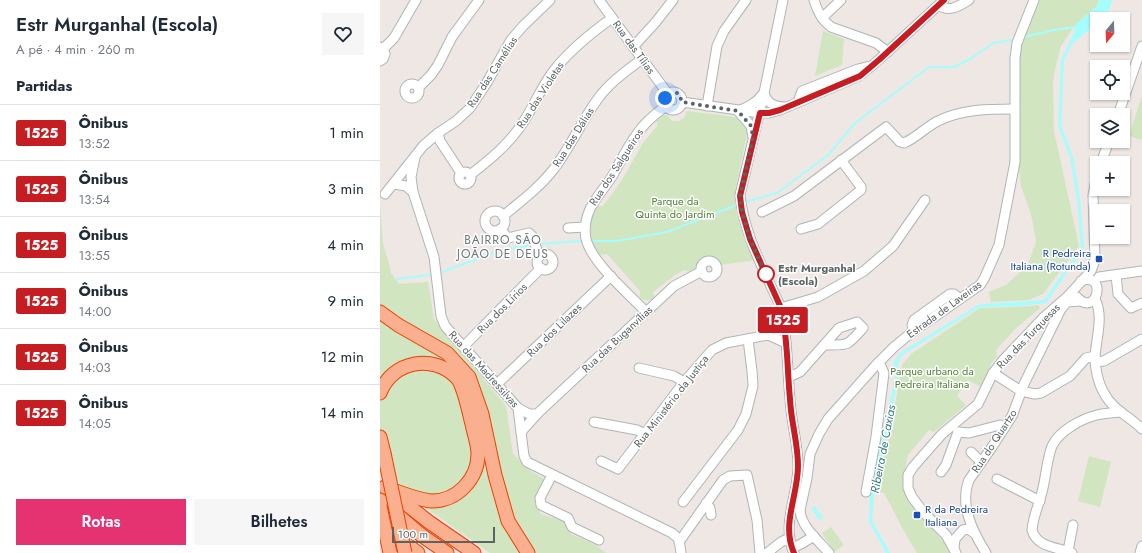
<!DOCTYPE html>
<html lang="pt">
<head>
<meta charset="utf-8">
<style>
	:root { --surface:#fff; --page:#f6f6f7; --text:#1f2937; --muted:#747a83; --line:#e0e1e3; --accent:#e53372 }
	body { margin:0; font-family:Jost,sans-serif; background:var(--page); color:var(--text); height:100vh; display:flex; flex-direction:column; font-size:15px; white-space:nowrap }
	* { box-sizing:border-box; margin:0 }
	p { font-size:13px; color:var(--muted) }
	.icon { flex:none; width:22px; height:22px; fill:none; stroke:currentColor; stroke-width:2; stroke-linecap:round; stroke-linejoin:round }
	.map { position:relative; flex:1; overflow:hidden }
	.details { display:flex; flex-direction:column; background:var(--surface); width:380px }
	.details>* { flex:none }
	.badge { padding:0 8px; border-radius:3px; font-size:14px; line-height:26px }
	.needle { width:26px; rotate:199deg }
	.tools { position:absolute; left:710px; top:12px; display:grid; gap:8px }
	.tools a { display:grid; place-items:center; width:40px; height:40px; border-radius:0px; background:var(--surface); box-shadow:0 1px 3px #0004; font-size:20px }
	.scale { position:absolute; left:12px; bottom:10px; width:103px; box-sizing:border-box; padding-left:4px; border:2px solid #5c6364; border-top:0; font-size:11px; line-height:14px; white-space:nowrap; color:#5c6364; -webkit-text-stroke:3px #fff; paint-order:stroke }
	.you { position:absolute; width:20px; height:20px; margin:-10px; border:3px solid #fff; border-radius:50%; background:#1a73e8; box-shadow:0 0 0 6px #1a73e833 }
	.map>.badge { position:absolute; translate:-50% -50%; box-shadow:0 0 0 2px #fff }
	h2 { padding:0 16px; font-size:15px; line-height:36px }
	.round { display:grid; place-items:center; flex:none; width:42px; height:42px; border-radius:0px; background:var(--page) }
	.overview { display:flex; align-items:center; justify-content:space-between; height:68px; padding:0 16px }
	h1 { font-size:19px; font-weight:600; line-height:30px }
	.button { display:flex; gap:8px; margin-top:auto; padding:8px 16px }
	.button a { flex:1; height:46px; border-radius:0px; background:var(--accent); color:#fff; font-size:16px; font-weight:600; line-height:46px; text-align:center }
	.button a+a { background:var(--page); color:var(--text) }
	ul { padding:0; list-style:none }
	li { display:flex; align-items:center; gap:12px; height:56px; padding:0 16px; border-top:1px solid var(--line) }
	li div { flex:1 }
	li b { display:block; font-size:15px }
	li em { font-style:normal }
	li .badge { min-width:44px; font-weight:700; text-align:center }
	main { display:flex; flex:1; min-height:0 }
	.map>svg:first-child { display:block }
</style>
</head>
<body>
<main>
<section class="details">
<div class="overview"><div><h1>Estr Murganhal (Escola)</h1><p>A pé · 4 min · 260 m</p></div><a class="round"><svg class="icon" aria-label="heart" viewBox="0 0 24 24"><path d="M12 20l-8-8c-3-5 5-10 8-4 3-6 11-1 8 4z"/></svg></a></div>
<h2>Partidas</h2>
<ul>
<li><span class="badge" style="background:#c61d23;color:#fff">1525</span><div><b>Ônibus</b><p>13:52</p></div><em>1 min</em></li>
<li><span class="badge" style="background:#c61d23;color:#fff">1525</span><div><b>Ônibus</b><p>13:54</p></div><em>3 min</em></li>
<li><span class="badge" style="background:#c61d23;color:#fff">1525</span><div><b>Ônibus</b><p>13:55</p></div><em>4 min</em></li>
<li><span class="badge" style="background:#c61d23;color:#fff">1525</span><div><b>Ônibus</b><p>14:00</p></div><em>9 min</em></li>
<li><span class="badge" style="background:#c61d23;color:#fff">1525</span><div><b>Ônibus</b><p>14:03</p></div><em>12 min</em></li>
<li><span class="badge" style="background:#c61d23;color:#fff">1525</span><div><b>Ônibus</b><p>14:05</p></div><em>14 min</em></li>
</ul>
<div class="button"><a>Rotas</a><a>Bilhetes</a></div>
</section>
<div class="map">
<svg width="762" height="553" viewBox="0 0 762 553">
	<rect width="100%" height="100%" fill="#eee7e4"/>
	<g fill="#d1e5c1">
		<path d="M658,0H719L717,6L695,25L681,46L676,65L673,83L674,131L699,246L663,294L648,300L611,302L609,292L626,285L648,265L656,241L651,214L641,186L638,164L639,44Z"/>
		<path d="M443,31L464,39L462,65L435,76Z"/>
		<path d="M762,96V140L749,136Z"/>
		<path d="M306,111L356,117C363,121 367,125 367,134L355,191V203L366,241L376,260L340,265L335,259L327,258L317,268L310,272L304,270L295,275L273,292L275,298C270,301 265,301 260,298V291L227,254L219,255C209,239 207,223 217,206H223L242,180L263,143L277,126V120L283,116L287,115L292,121H299L305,117Z"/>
		<path d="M0,205L3,244L10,267L11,273L19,284L48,282L54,319L126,406L133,454L151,471L164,479L155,502L161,514L183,521L191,534L216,545L226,553H110L45,507L0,464Z"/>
		<path d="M658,305L660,308L635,329L616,350L617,357L612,362L601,387L588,380L577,396L586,405L554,432L549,430L528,455L523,480L541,517L565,543L571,553H537L525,533L504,493H495L500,469L507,448L522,365L531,354L600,308L638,307Z"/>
		<path d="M709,456L731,462L720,507L698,501Z"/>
		<path d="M451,527L464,545L454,552L442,533Z"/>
	</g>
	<g fill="#a5fdfd">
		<path d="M719,0H732C729,9 728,19 717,19V23L692,44L684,60L681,125L693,157L700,199L704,248L666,303L639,306L600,307L524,354C517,361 517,366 519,375L494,494L492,521L510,553H506L489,522L490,494L516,374L513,363L521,352L600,304L639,302L664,300L701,247L697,199L690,157L678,126L681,60L695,31V25L717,6Z"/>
		<path d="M435,506L443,518L439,520L431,508Z"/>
	</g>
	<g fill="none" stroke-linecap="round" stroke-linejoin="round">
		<g stroke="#a5fdfd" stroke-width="2">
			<path d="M644,37L674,30L696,27"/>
			<path d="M365,202L397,193L448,155L475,123L549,67H574L592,58L613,43L632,40"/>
			<path d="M212,241H237L287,232L354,206"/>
			<path d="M159,244L201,241"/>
			<path d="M62,272L121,250L152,245"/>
			<path d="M17,279L50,275"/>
		</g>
		<defs>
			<g id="minor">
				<path d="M219,0L288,94"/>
				<path d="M403,0L384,93L360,195C364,235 385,272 401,308C408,338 407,369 410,399C411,422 418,443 418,466C418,496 401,524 414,553"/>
				<path d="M434,0C437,11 442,20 451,27L496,43L508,52"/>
				<path d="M559,5C569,13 579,6 589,0"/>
				<path d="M442,18L461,0"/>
				<path d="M0,47L3,49L5,54L3,59L0,61"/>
				<path d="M253,47L275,23L293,0"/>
				<path d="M3,49L14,38L36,0"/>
				<circle cx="32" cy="91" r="7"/>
				<path d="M39,87L51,75L58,65L72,37L99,0"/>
				<circle cx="293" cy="101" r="9"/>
				<path d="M384,93C387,104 395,107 406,107"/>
				<path d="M302,102L380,113H389L400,110L479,76L493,65L564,0"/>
				<path d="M418,102L422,91L478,69L490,66"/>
				<path d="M327,106L337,46L344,31L366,0"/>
				<path d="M738,115L762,46"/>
				<path d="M58,133L60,141L81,173"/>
				<path d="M373,137L371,126L358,111C369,107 376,103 383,94"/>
				<path d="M35,157L31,177L33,192L54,257L61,316L65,326L138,408L149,414H157L294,286L322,271"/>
				<path d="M721,163L729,141"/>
				<circle cx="85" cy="178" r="6"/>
				<path d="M90,175C111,159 130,143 144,121C155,104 162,85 175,69C192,48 211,33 232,18"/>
				<path d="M14,184L26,186L33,192"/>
				<path d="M5,194L43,146L58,133L76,121L90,108L106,84L131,40L143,26L170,0"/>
				<circle cx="115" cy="221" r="10"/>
				<path d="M382,212L414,196L506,127L520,142L524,143C536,138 546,127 558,121C582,109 609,109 635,109"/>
				<path d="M123,216C141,201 159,188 173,170C190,148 201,122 217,100C229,83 246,71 262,59"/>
				<path d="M188,228L205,227"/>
				<path d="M120,229L128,238L149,233L153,237L159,257"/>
				<path d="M421,229L438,224L481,190V187L461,160"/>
				<circle cx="165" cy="262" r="8"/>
				<circle cx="329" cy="269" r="8"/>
				<path d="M736,275L738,294L751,308L762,303"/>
				<path d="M719,277L762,271"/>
				<path d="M697,297C717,319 728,271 701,281"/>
				<path d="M715,299C724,317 716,338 715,357C715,368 718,383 724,393C732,409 750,417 762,429"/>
				<path d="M401,308L438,297L484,271L513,246L545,200"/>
				<path d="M266,312C249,294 212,263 206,239C204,229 206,218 210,209C216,196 227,186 234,173C241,160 248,146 257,134C264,123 275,114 286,106"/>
				<path d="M477,322L483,328C466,347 469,345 444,345L459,328Z"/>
				<path d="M534,331L532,325L534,320L570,294H574L580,299"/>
				<path d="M388,335L406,343"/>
				<path d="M83,347L161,268"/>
				<path d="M715,362L724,361L762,339"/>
				<path d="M259,368L294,376L304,382"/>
				<path d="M613,373L641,391L655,394L661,393L690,376L706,358L715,356"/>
				<path d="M409,377L420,372L444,345"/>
				<path d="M117,384L231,276"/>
				<path d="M138,408L144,456L147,462L292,533L299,539L301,553"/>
				<path d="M214,422L257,430L265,434"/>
				<path d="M141,432L157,414"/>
				<path d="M578,432L589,433L620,425L625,427"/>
				<path d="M591,452L601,462"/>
				<path d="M221,461L238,469L304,382L332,350L346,343L388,335L396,329L403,317"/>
				<path d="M561,472L566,465L578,432"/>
				<path d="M172,475L160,498L161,505L188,518L192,527L219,540"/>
				<path d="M617,479L660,501"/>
				<path d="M486,492L496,437L504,373L499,362"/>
				<path d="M303,502L358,430L366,414L373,386L372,371L368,339"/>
				<path d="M326,503L330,508L331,515"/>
				<path d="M299,542L343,480L350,476L367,475L377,520L380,553"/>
				<path d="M412,548L421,544L434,536"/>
				<path d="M574,548L575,539L583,530L588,529L594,533"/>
				<path d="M688,551L693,525"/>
				<path d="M387,553L401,542L409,538"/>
				<path d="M449,553C439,541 421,527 420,510L427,478L430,454L439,434L448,419L496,365L514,347L531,333L600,285L604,279L619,245L635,162V58L637,43L654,0"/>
				<path d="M576,553L566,535L544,513L532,497L528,488V475L533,467L562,434L598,404L613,373L624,359L663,318L687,297L711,271L715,260L713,195L717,174"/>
				<path d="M606,553C593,532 579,505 589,480L612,447L632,416L644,384L681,309L687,302L701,301"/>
				<path d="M692,553C678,547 657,548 652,530C653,516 660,502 663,488C666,475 667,459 672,446C679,431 701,419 717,415C724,413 733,413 741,412"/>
				<path d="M760,553L762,546"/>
			</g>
			<g id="highway">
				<path d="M0,312L18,325L67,353L89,377L102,414L115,475L128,521L148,553"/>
				<path d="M0,393C12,361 53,353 77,378C84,386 89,413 92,424C94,434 98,445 98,454C98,479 77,501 52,501C37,500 20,492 5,487"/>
				<path d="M0,437L4,453"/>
				<path d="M12,493L49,522L94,553"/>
				<path d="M0,500L41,535L67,553"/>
				<path d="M0,524L38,553"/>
			</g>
		</defs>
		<use href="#minor" stroke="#afb5b6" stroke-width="11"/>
		<use href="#highway" stroke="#ed4005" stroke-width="15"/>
		<use href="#minor" stroke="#fff" stroke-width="9"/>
		<use href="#highway" stroke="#fab08e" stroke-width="13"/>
		<defs>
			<g id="highway-bridge">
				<path d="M4,453L25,553"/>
				<path d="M0,506L10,553"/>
			</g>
		</defs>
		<use href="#highway-bridge" stroke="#ed4005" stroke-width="15" stroke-linecap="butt"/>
		<use href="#highway-bridge" stroke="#fab08e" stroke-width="13"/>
	</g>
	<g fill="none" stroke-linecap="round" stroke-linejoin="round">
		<defs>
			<path id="line" d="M414,553C401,524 418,496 418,466C418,443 411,422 410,399C407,369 408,338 401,308L370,239L362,212L360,196L380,113H389L400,110L480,76L500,59L564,0"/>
		</defs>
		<use href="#line" stroke="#fff" stroke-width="9"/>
		<use href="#line" stroke="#c61d23" stroke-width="6"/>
		<path stroke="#5c6364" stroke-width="4" stroke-dasharray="0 7.2" d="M285,98C288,92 293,91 299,94L302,102L358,111L371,126L373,137L360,196L362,212L370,239L389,281L386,274"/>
	</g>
	<g fill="#1a4fb4" stroke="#fff" stroke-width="1.5">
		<rect x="715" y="255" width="8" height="8" rx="2"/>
		<rect x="533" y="511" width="8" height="8" rx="2"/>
	</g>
	<circle fill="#fff" stroke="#c61d23" stroke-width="2" cx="386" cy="274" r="8"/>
	<g text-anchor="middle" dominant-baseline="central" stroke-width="3" stroke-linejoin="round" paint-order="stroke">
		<g font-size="11" fill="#5c6364" stroke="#fff">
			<text transform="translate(254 47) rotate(54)">Rua das Tílias</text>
			<text transform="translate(112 72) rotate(-57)">Rua das Camélias</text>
			<text transform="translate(160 95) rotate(-57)">Rua das Violetas</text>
			<text transform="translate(193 137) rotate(-58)">Rua das Dálias</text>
			<text transform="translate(236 167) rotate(-57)">Rua dos Salgueiros</text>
			<text transform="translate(122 308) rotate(-45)">Rua dos Lírios</text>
			<text transform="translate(564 309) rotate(-36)">Estrada de Laveiras</text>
			<text transform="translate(174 330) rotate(-44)">Rua dos Lilazes</text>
			<text transform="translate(648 336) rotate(-46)">Rua das Turquesas</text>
			<text transform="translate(237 339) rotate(-43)">Rua das Buganvílias</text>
			<text transform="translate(104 369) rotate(48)">Rua das Madressilvas</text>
			<text transform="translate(291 401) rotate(-52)">Rua Ministério da Justiça</text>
			<text transform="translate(614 441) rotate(-57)">Rua do Quartzo</text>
		</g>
		<g font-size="11" fill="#538136" stroke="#fff">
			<text x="295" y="201">Parque da<tspan x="295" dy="13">Quinta do Jardim</tspan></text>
			<text x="552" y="371">Parque urbano da<tspan x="552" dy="13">Pedreira Italiana</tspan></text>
		</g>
		<g font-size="11" fill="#164399" stroke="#fff" text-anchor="end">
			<text x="711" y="253">R Pedreira<tspan x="711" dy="13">Italiana (Rotunda)</tspan></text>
			<text x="545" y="509" text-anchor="start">R da Pedreira<tspan x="545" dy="13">Italiana</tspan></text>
		</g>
		<g font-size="11" font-weight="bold" fill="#5c6364" stroke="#fff" text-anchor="start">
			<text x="398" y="268">Estr Murganhal<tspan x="398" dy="13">(Escola)</tspan></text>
		</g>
		<g font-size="12" letter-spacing="1" fill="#6d7676" stroke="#fff">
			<text x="123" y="240">BAIRRO SÃO<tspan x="123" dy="14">JOÃO DE DEUS</tspan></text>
		</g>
		<g font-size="12" font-style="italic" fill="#347d83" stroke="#fff">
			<text transform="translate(503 449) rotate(-79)">Ribeira de Caxias</text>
		</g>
	</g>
</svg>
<div class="tools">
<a><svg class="needle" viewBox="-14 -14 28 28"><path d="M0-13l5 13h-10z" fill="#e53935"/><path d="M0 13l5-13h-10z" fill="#747a83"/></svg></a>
<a><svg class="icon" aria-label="locate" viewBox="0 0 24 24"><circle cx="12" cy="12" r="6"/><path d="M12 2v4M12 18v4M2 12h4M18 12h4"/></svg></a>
<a><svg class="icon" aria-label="layers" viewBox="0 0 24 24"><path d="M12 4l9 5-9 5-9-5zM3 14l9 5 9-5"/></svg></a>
<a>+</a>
<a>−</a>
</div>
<div class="scale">100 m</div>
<div class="you" style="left:285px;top:98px"></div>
<b class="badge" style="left:403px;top:320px;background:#c61d23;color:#fff">1525</b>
</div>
</main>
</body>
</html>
